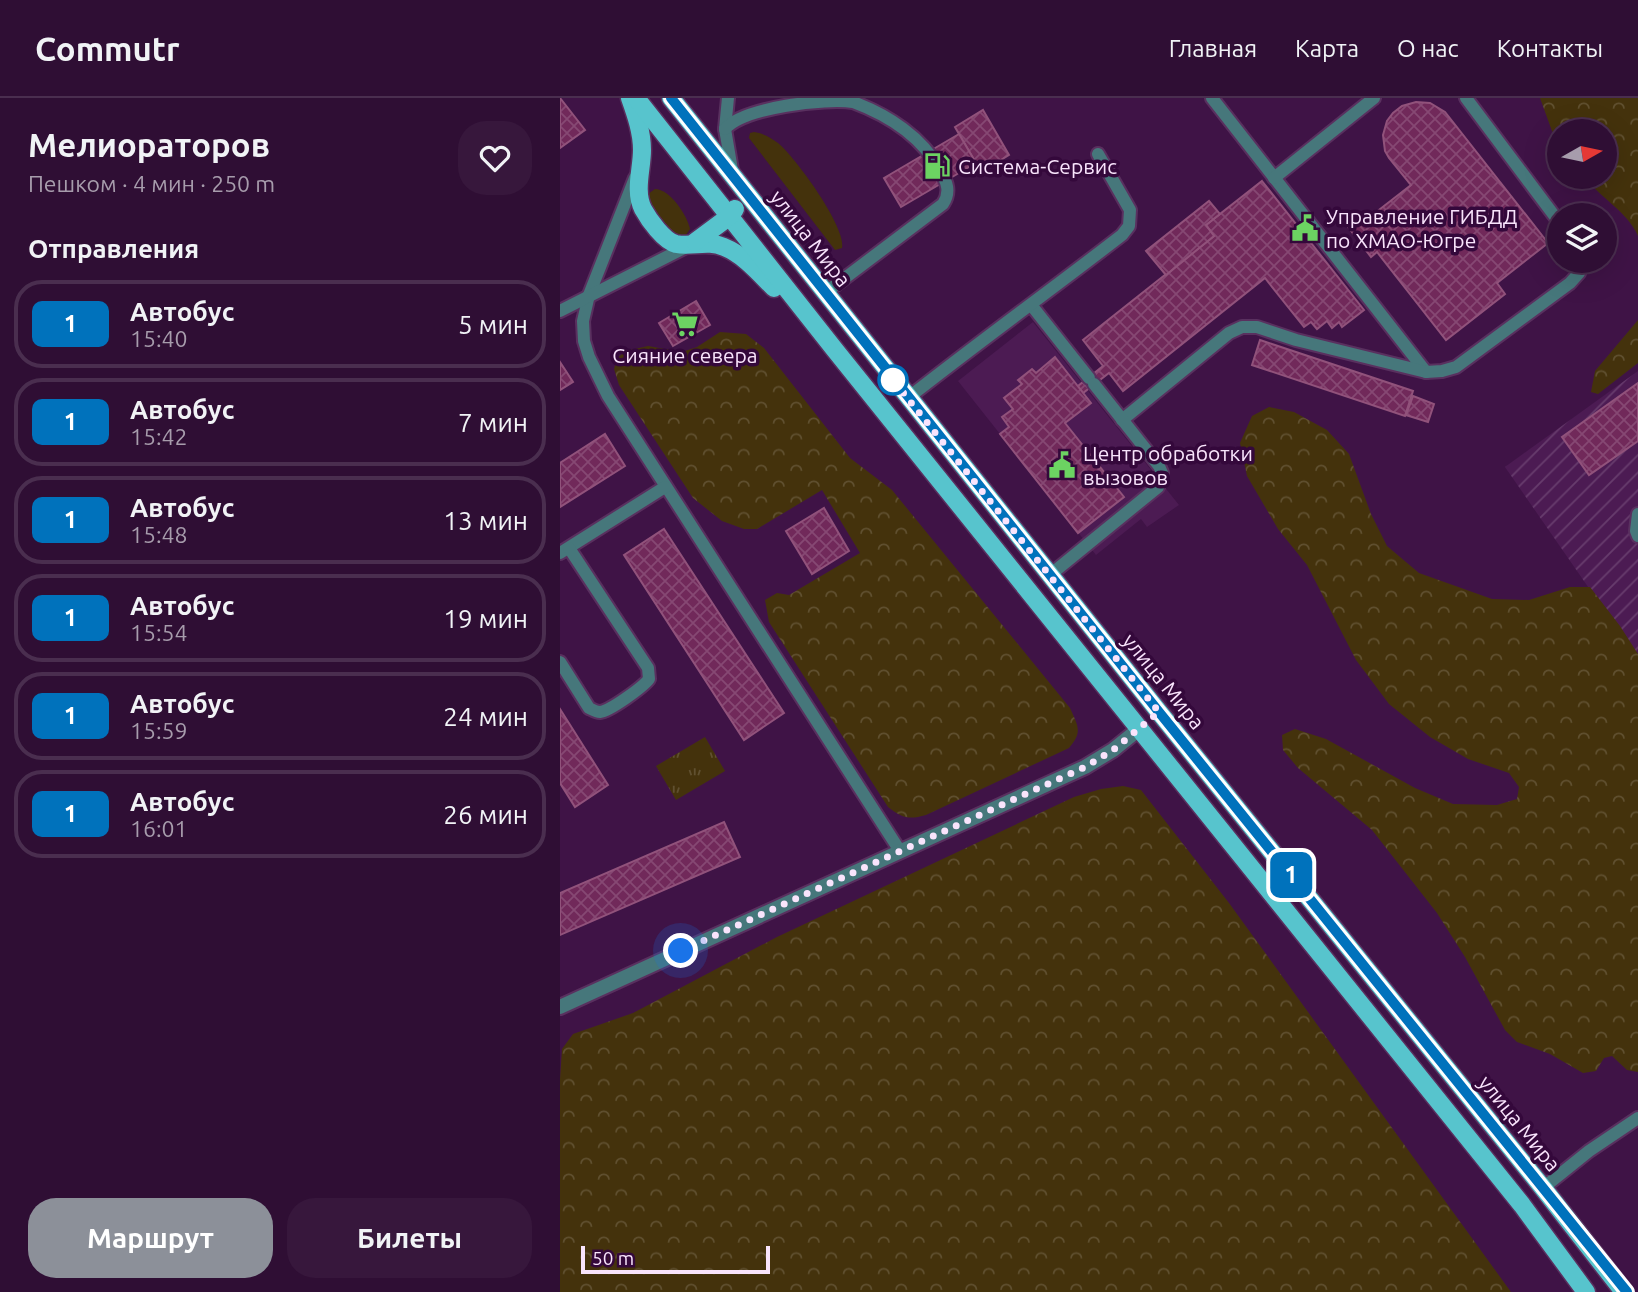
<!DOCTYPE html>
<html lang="ru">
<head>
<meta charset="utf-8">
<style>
	:root { --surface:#2f0e34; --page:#37173c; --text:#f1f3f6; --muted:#a79cac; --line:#4a2e4f; --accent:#8c9099 }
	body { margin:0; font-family:Ubuntu,sans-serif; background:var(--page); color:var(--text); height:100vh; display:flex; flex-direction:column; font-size:26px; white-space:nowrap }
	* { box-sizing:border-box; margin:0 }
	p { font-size:23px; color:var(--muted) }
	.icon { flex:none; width:38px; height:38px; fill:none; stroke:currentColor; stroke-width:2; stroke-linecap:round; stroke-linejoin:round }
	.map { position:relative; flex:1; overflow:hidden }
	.panel { display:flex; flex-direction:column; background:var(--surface); width:560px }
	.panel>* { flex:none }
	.badge { padding:0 14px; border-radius:10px; font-size:24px; line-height:46px }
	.needle { width:46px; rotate:81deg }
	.fabs { position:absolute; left:987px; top:21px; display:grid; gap:14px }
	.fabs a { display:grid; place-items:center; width:70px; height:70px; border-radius:50%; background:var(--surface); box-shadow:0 7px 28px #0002,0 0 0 2px var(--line); font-size:35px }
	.scale { position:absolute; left:21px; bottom:18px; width:189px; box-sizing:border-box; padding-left:7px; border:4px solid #f9e4fc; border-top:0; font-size:19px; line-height:24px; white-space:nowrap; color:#f9e4fc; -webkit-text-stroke:5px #34083b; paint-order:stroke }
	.you { position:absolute; width:35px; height:35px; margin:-18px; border:5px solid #fff; border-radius:50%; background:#1a73e8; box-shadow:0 0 0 10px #1a73e833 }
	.map>.badge { position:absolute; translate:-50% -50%; box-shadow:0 0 0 4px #fff }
	h2 { padding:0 28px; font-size:26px; line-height:63px }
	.round { display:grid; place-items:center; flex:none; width:74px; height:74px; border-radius:28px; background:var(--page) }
	.overview { display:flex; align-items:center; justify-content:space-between; height:119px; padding:0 28px }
	h1 { font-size:33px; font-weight:700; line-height:52px }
	.action { display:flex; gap:14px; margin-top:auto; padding:14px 28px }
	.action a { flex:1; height:80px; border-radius:28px; background:var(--accent); color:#fff; font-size:28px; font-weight:700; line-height:80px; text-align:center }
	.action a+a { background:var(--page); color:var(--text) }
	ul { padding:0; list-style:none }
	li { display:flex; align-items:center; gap:21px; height:88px; margin:0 14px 10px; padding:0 14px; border:4px solid var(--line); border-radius:28px }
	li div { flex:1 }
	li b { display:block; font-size:26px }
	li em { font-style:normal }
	li .badge { min-width:77px; font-weight:700; text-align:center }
	header { display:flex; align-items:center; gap:42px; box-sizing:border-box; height:98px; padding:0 35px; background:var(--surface); border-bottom:2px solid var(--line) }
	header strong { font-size:33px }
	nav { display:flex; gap:38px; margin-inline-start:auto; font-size:24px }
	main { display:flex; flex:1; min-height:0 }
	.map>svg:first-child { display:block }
</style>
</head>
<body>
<header>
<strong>Commutr</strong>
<nav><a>Главная</a><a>Карта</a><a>О нас</a><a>Контакты</a></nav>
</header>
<main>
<section class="panel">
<div class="overview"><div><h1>Мелиораторов</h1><p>Пешком · 4 мин · 250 m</p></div><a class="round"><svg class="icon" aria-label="heart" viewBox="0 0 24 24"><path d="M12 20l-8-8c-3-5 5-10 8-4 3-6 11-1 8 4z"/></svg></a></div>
<h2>Отправления</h2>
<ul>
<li><span class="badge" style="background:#0072bc;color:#fff">1</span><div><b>Автобус</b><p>15:40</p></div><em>5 мин</em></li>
<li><span class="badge" style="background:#0072bc;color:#fff">1</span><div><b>Автобус</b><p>15:42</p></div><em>7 мин</em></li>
<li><span class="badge" style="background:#0072bc;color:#fff">1</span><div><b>Автобус</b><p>15:48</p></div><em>13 мин</em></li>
<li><span class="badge" style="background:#0072bc;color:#fff">1</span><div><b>Автобус</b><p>15:54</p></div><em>19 мин</em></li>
<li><span class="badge" style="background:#0072bc;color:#fff">1</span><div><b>Автобус</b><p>15:59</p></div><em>24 мин</em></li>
<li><span class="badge" style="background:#0072bc;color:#fff">1</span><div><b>Автобус</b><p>16:01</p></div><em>26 мин</em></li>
</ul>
<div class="action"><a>Маршрут</a><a>Билеты</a></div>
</section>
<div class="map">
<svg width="1078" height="1194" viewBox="0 0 1078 1194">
	<defs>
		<pattern id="industrial-furrows" width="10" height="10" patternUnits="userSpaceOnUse" patternTransform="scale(1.75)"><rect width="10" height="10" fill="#4c1b53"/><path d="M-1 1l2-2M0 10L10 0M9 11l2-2" fill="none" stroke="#673c6d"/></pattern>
		<pattern id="forest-crowns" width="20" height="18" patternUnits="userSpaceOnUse" patternTransform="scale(1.75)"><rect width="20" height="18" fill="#44320c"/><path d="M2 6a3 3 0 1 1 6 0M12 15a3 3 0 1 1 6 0" fill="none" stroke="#605030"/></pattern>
		<pattern id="park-tufts" width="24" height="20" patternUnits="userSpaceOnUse" patternTransform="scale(1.75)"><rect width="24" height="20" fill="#44320c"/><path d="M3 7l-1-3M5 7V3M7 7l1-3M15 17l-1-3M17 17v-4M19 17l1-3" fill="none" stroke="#605030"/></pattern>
		<pattern id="building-cross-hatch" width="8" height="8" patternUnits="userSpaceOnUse" patternTransform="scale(1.75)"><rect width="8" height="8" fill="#71295a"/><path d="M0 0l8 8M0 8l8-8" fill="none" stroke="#864873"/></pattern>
	</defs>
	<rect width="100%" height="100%" fill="#3f1346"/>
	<path fill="#4c1b53" d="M473,224L619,407L587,429L581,421L536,457L398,283Z"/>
	<path fill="url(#industrial-furrows)" d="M1078,273V561L945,369Z"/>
	<g fill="#44320c">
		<path d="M194,34C203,35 211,40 218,45C236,60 286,129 282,150L275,152L189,40L190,35Z"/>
		<path d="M95,91C110,91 127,117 130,131L126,137L114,139L88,108V96Z"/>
	</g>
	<g fill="url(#forest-crowns)">
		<path d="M980,0H1078V138C1068,114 1040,100 1025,79H1045V33H999V44L992,33Z"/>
		<path d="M1078,222V265L1038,296L1031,294L1035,273Z"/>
		<path d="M160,234L186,236L204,250L290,360L332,392L510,610C518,628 523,634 509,650L366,717C349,722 342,720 328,709L209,524L205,502L217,495L229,497L300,455L262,392L197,431H184L162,423L133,400L59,287L54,271L57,260L66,253L88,248L122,254L137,249Z"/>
		<path d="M709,309L734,314L767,332L789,356L811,416L827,448L859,475L932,501L969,502L1010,489H1030L1060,528L1078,556V974L1067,972L1052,958L1044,960L1036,973L1023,975L990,956L957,944L945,932L905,859L877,815L812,732L738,670L723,652L722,637L735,631L766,641L855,690L893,706L937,707L957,701L959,689L949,675L908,661L870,639L829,606L796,562L747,467L718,431L687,378L680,345L692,318Z"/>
		<path d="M563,688L581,692L669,805L951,1194H0V981L2,951L13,936L73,915L217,839L514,699L541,691Z"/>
	</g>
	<path fill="url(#park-tufts)" d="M145,639L165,673L116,702L96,668Z"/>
	<g fill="url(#building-cross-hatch)" stroke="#91527b" stroke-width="2">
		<path d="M0,0L25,32L0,50Z"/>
		<path d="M856,4L870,5L885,14L988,145L937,185L945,196L886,242L817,154L811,159L785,125L799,114L806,122L851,87L829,60L825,53L823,37L827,23L833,15L842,8Z"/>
		<path d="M423,12L449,57L421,74L395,29Z"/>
		<path d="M399,36L416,65L341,109L324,80Z"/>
		<path d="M702,83L804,212L782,229L779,224L772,230L767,223L757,231L751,224L744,229L705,180L563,293L549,275L523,295L518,288L543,268L523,242L654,138L646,127Z"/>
		<path d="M649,103L660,116L646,127L654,138L606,177L586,153Z"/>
		<path d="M136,203L150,227L113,248L99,225Z"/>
		<path d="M700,242L853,293L845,318L692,267Z"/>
		<path d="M495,259L531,305L505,325L564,399L518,435L440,336L449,329L442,319L453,311L444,300L462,286L458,282L472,271L476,275Z"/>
		<path d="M0,264L13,284L0,292Z"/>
		<path d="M1078,285V343L1029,377L1002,339Z"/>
		<path d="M853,298L874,306L868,324L846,317Z"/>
		<path d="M45,336L65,368L0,409V365Z"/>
		<path d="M264,410L289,453L252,476L226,433Z"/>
		<path d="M104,431L224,615L184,642L64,457Z"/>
		<path d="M0,611L48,687L15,709L0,685Z"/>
		<path d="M164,724L180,759L0,837V795Z"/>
	</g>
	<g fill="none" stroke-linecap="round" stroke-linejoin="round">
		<defs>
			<g id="lane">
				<path d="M168,0L165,31L172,72"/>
				<path d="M652,0L866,274"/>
				<path d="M906,0L999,124"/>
				<path d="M165,31C184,9 266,0 293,4C328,17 362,39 380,72C387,84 391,94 383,106L265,195"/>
				<path d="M75,80L29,197L23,223L24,243L29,259L48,298L340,753"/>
				<path d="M714,80L814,0"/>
				<path d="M472,208L529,280"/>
				<path d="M0,213L128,148"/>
				<path d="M348,300C419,244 491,192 562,137L569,128L570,112L538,56"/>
				<path d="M562,322L669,235L682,229H697L736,242L866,274L882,273L896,269L1010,185L1019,175L1022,163"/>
				<path d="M1078,416L1076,433L1078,438"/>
				<path d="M0,455L105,389"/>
				<path d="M490,477L598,389L602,375L599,368L534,286"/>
				<path d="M0,564L29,610C33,612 36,614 40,614C50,613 83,589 89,581L88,570L9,450"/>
				<path d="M983,1090L1029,1053L1078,1020"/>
			</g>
			<path id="street" d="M0,909L525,669L553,652L579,631"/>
			<g id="primary">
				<path d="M70,0C76,17 82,34 82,52C82,71 74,93 83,111C89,122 104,143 116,146C133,149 148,142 164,149C184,157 199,175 214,190"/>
				<path d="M76,0L275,252L962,1107L1026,1194"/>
				<path d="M111,0L599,614L983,1090L1064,1194"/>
				<path d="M135,144L170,118L175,111"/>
			</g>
		</defs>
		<use href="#lane" stroke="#59305f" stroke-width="16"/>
		<use href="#street" stroke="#59305f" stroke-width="18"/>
		<use href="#primary" stroke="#59305f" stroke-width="21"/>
		<use href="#lane" stroke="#46777b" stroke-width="12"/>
		<use href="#street" stroke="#46777b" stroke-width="14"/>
		<use href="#primary" stroke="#57c4cd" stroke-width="18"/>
	</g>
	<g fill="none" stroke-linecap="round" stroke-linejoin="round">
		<defs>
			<path id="line" d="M111,0L599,614L1067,1194"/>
		</defs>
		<use href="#line" stroke="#fff" stroke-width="16"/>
		<use href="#line" stroke="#0072bc" stroke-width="10"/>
		<path stroke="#f9e4fc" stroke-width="7" stroke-dasharray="0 12.6" d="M121,853L525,669L553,652L599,614L333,282"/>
	</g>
	<defs>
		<symbol id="fuel-bare" viewBox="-9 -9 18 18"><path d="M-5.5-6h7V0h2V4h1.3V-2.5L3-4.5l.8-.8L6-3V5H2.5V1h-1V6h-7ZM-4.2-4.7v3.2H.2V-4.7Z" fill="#6cd362" stroke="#34083b" stroke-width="2.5" paint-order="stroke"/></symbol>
		<symbol id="civic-bare" viewBox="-9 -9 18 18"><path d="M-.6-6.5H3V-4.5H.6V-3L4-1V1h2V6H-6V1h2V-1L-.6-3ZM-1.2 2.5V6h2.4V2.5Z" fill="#6cd362" stroke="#34083b" stroke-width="2.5" paint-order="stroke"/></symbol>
		<symbol id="supermarket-bare" viewBox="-9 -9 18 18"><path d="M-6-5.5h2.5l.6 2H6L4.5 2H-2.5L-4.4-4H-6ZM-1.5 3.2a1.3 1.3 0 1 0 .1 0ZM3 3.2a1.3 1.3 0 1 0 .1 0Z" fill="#6cd362" stroke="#34083b" stroke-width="2.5" paint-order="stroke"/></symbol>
	</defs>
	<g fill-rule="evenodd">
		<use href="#fuel-bare" x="358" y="49" width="38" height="38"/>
		<use href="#civic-bare" x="726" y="111" width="38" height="38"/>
		<use href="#supermarket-bare" x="106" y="207" width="38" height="38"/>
		<use href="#civic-bare" x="483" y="348" width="38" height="38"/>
	</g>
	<circle fill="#fff" stroke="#0072bc" stroke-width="3.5" cx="333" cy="282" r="14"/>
	<g text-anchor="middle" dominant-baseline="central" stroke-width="7" stroke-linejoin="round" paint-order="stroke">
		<g font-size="21" fill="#f9e4fc" stroke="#34083b" text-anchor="start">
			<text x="398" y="68">Система-Cервис</text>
			<text x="766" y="118">Управление ГИБДД<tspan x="766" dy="24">по ХМАО-Югре</tspan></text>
			<text x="125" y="257" text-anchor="middle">Сияние севера</text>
			<text x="523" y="355">Центр обработки<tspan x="523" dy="24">вызовов</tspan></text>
		</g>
		<g font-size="21" fill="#f9e4fc" stroke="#34083b">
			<text transform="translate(251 140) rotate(52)">улица Мира</text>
			<text transform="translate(604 583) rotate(51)">улица Мира</text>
			<text transform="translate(960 1025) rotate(51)">улица Мира</text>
		</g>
	</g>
</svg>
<div class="fabs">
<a><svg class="needle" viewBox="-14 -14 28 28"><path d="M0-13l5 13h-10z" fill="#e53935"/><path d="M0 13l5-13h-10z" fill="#a79cac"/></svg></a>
<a><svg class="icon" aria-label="layers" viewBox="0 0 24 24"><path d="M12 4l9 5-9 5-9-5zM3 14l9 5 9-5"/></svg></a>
</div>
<div class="scale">50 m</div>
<div class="you" style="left:121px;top:853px"></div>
<b class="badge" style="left:731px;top:777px;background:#0072bc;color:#fff">1</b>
</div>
</main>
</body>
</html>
